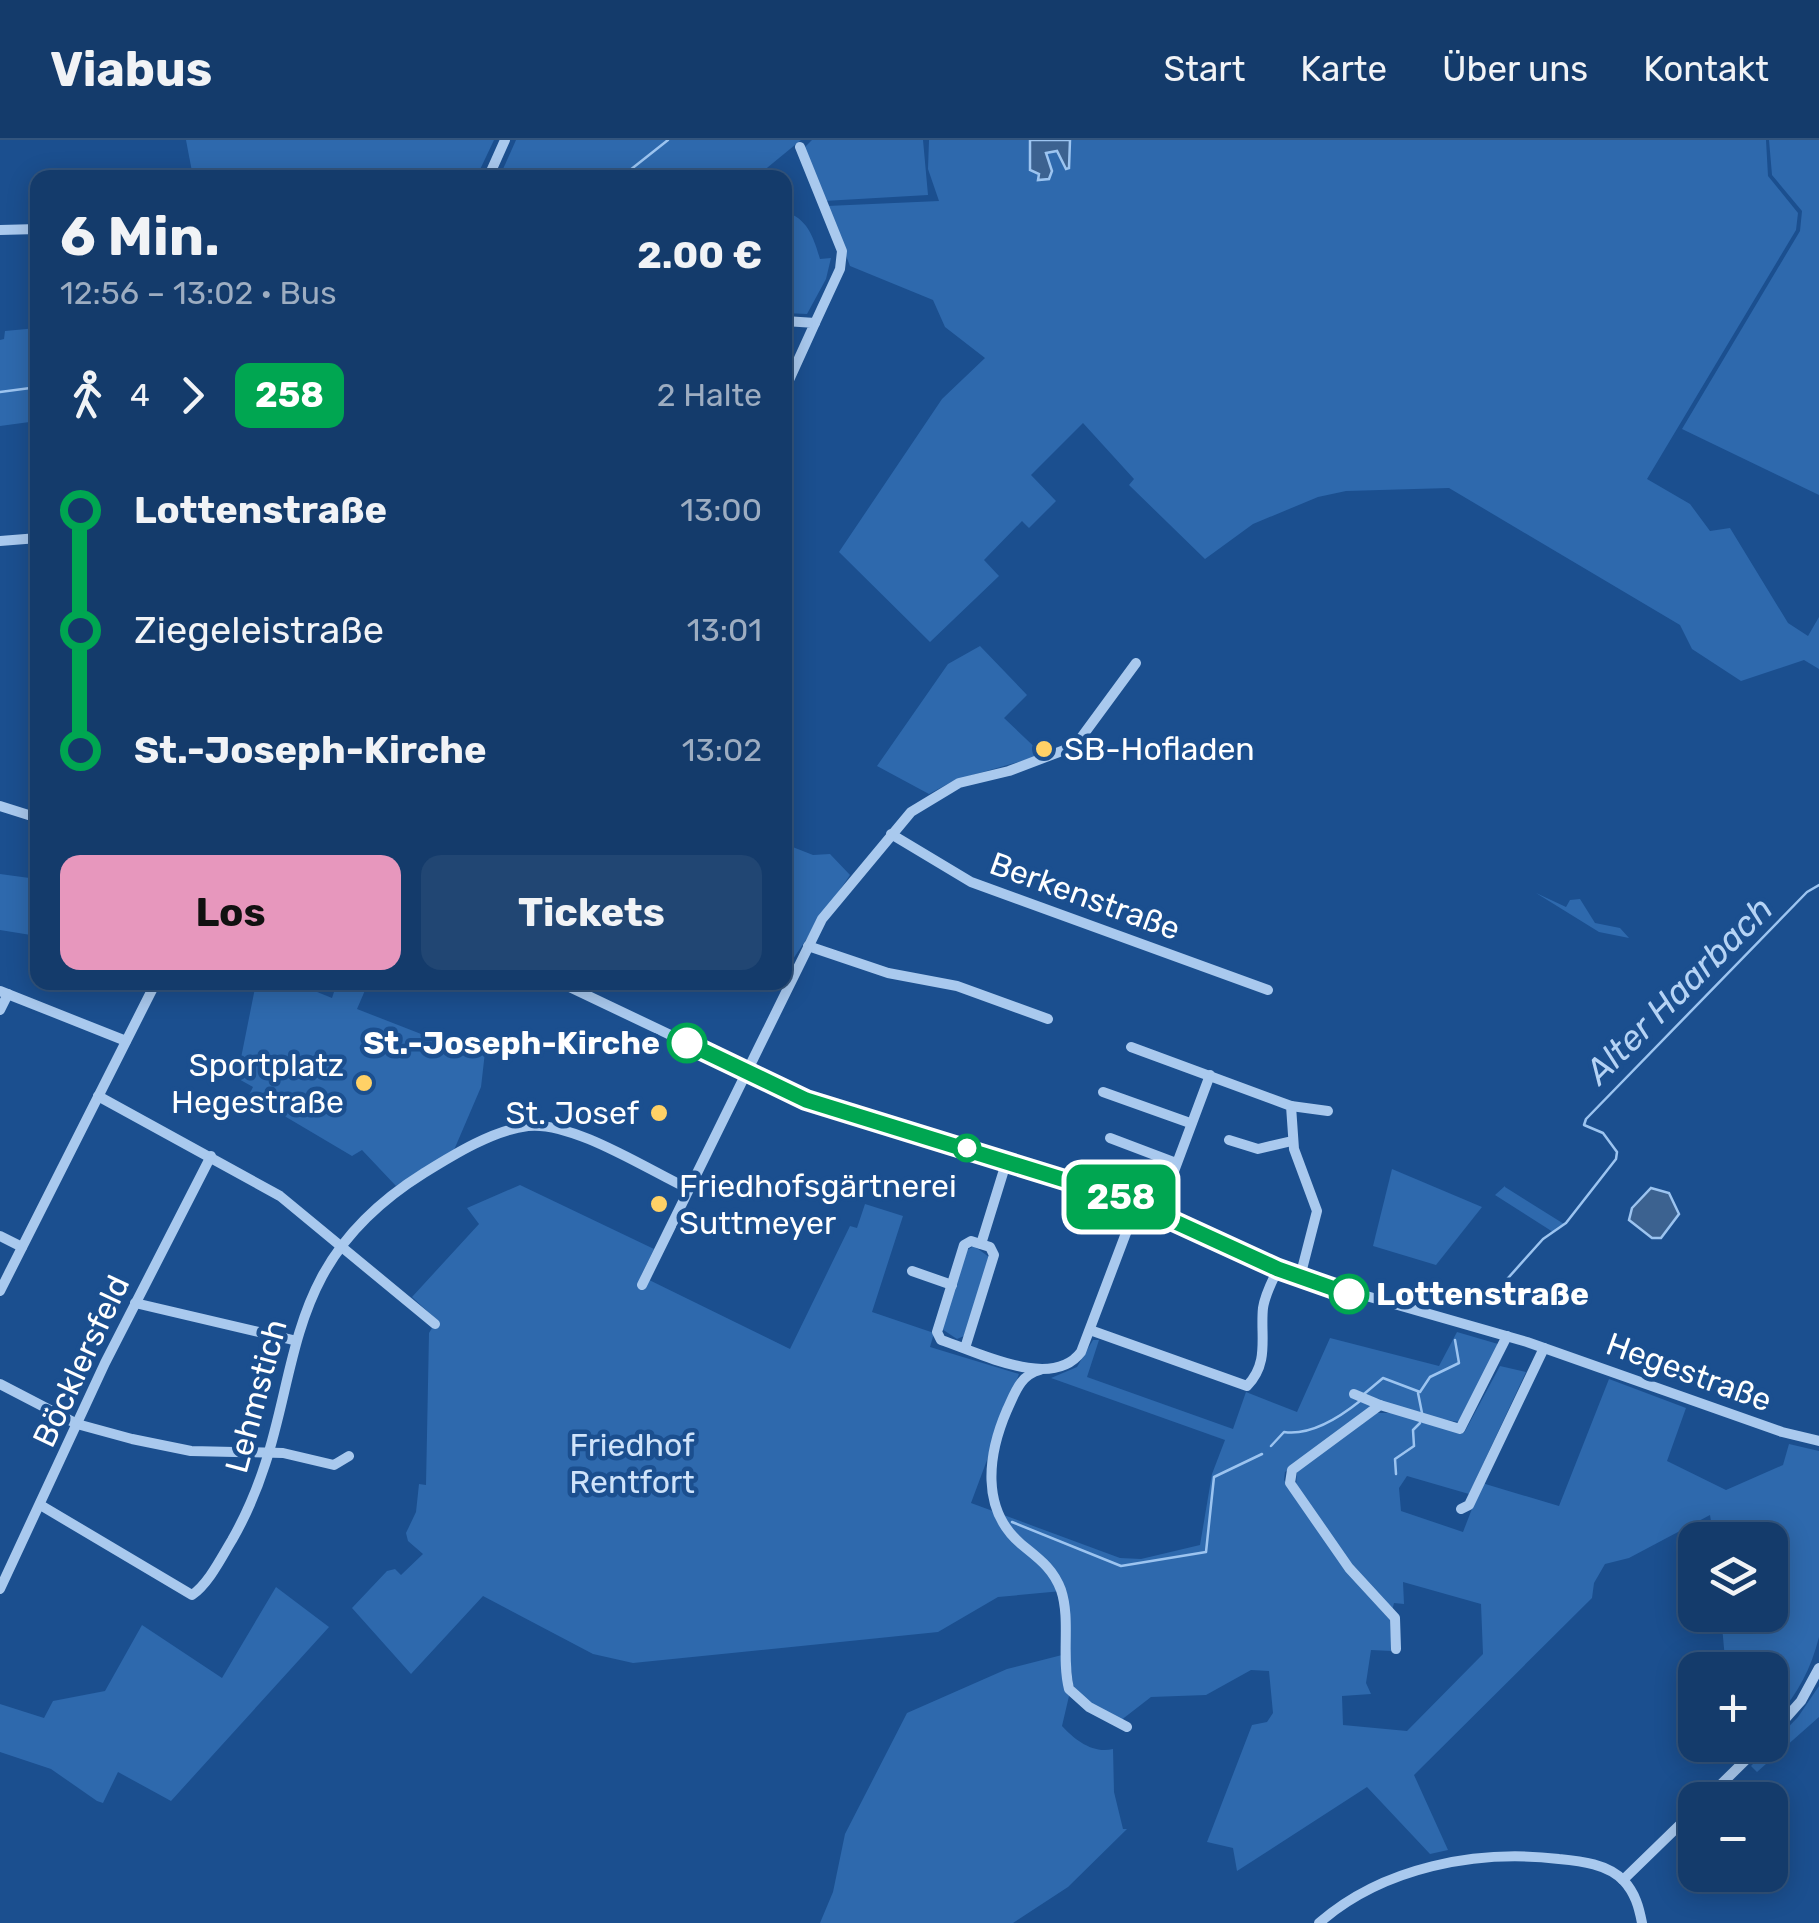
<!DOCTYPE html>
<html lang="de">
<head>
<meta charset="utf-8">
<style>
	:root { --surface:#143b6b; --page:#214673; --text:#f1f3f6; --muted:#9dadc1; --line:#33557e; --accent:#e797bd }
	body { margin:0; font-family:Rubik,sans-serif; background:var(--page); color:var(--text); height:100vh; display:flex; flex-direction:column; font-size:38px; white-space:nowrap }
	* { box-sizing:border-box; margin:0 }
	p { font-size:32px; color:var(--muted) }
	.icon { flex:none; width:55px; height:55px; fill:none; stroke:currentColor; stroke-width:2; stroke-linecap:round; stroke-linejoin:round }
	.map { position:relative; flex:1; overflow:hidden }
	.side { position:absolute; left:30px; top:30px; width:762px; height:820px; display:flex; flex-direction:column; background:var(--surface); border-radius:20px; box-shadow:0 5px 25px #0003,0 0 0 2px var(--line) }
	.side>* { flex:none }
	.badge { padding:0 20px; border-radius:15px; font-size:35px; line-height:65px }
	.buttons { position:absolute; left:1678px; top:1382px; display:grid; gap:20px }
	.buttons a { display:grid; place-items:center; width:110px; height:110px; border-radius:20px; background:var(--surface); box-shadow:0 5px 25px #0003,0 0 0 2px var(--line); font-size:50px }
	.map>.badge { position:absolute; translate:-50% -50%; box-shadow:0 0 0 5px #fff }
	.legs { display:flex; align-items:center; gap:15px; height:110px; padding:0 30px; font-size:32px }
	.legs p { margin-inline-start:auto }
	.overview { display:flex; align-items:center; justify-content:space-between; height:170px; padding:0 30px }
	h1 { font-size:55px; font-weight:700; line-height:75px }
	.action { display:flex; gap:20px; margin-top:auto; padding:20px 30px }
	.action a { flex:1; height:115px; border-radius:20px; background:var(--accent); color:#111; font-size:40px; font-weight:700; line-height:115px; text-align:center }
	.action a+a { background:var(--page); color:var(--text) }
	ul { padding:0 30px; list-style:none }
	li { display:flex; align-items:center; gap:35px; height:120px; font-size:38px }
	li i { display:grid; place-items:center; width:15px; height:100%; margin:0 12px; background:currentColor }
	li i::after { content:''; width:25px; height:25px; margin:-12px; border:8px solid; border-radius:50%; background:var(--surface) }
	li p { margin-inline-start:auto }
	li:first-child i { background:linear-gradient(#0000 50%,currentColor 0) }
	li:last-child i { background:linear-gradient(currentColor 50%,#0000 0) }
	header { display:flex; align-items:center; gap:60px; box-sizing:border-box; height:140px; padding:0 50px; background:var(--surface); border-bottom:2px solid var(--line) }
	header strong { font-size:48px }
	nav { display:flex; gap:55px; margin-inline-start:auto; font-size:35px }
	.map>svg:first-child { display:block }
</style>
</head>
<body>
<header>
<strong>Viabus</strong>
<nav><a>Start</a><a>Karte</a><a>Über uns</a><a>Kontakt</a></nav>
</header>
<div class="map">
<svg width="1819" height="1783" viewBox="0 0 1819 1783">
	<rect width="100%" height="100%" fill="#1b4f8f"/>
	<g fill="#2e69ad">
		<path d="M186,0H494L476,38L193,37Z"/>
		<path d="M516,0H801L756,37L499,38Z"/>
		<path d="M812,0H923L928,55L824,61L804,8Z"/>
		<path d="M929,0H1766L1768,36L1798,73L1796,90L1647,339L1690,364L1710,391L1730,388L1788,483L1808,496L1819,477V529L1804,520L1741,541L1692,509L1680,485L1449,348L1346,351L1318,357L1253,384L1205,419L1129,345L1134,339L1083,283L1031,335L1056,361L1029,388L1022,381L984,420L999,436L930,502L839,412L942,259L985,218L945,187L933,160L850,126L827,66L939,61L928,29Z"/>
		<path d="M1769,0H1819V355L1682,289L1800,91L1802,71L1772,35Z"/>
		<path d="M785,72C808,78 814,99 820,119L831,118L826,139L807,174L785,173Z"/>
		<path d="M37,188V281L0,286V200L4,199L5,191Z"/>
		<path d="M980,506L1027,555L1004,578L1043,615L955,640L929,654L877,626L948,524Z"/>
		<path d="M785,704L813,715L830,714L850,735L793,819L785,815Z"/>
		<path d="M0,734L37,739V796L0,790Z"/>
		<path d="M1536,753L1566,767L1570,760L1580,759L1595,783L1620,788L1629,798L1599,792Z"/>
		<path d="M256,843H295L332,858L337,843L366,848L357,869L475,915L478,909L485,912L481,947L454,1010L396,1046L362,1010L352,1016L249,955L253,947L237,938Z"/>
		<path d="M1392,1029L1482,1067L1436,1125L1373,1106Z"/>
		<path d="M520,1045L654,1109L641,1136L790,1209L850,1086L857,1088L865,1064L903,1076L872,1172L934,1193L930,1207L1019,1234L971,1363L1120,1418L1141,1419L1200,1405L1212,1334L1225,1300L1051,1238L1077,1227L1093,1200H1099L1087,1237L1233,1289L1246,1252L1297,1272L1330,1198L1439,1226L1457,1192L1498,1204L1459,1282L1372,1267L1285,1332L1284,1340L1344,1428L1390,1480L1392,1511L1371,1510L1366,1543L1371,1554L1342,1556L1343,1585L1407,1591L1483,1514L1481,1464L1403,1442L1404,1464L1394,1463L1392,1471L1358,1435L1296,1346L1297,1331L1377,1273H1397L1464,1293L1500,1226L1526,1232L1469,1354L1407,1336L1399,1348L1401,1371L1463,1392L1482,1343L1559,1366L1609,1239L1686,1268L1667,1321L1726,1350L1783,1325L1789,1304L1819,1311V1497C1810,1533 1795,1558 1770,1585V1530H1726L1721,1475H1770V1400H1714L1710,1375L1629,1418L1605,1424L1594,1443L1592,1458L1414,1635L1448,1710L1430,1714L1367,1647L1237,1731L1233,1708L1207,1702L1252,1585L1267,1582L1273,1573L1269,1531L1251,1530L1206,1555L1151,1557L1120,1581L1082,1558L1073,1545L1062,1451L998,1457L938,1492L633,1523L593,1514L483,1456L411,1534L352,1468L387,1431L395,1429L401,1435L423,1414L408,1401L406,1393L416,1372L419,1344L426,1345L429,1193L437,1180L412,1157L479,1084L467,1068Z"/>
		<path d="M1505,1046V1047L1564,1084L1553,1092L1495,1055Z"/>
		<path d="M974,1106L989,1117L964,1196L957,1199L942,1189L967,1110Z"/>
		<path d="M276,1447L329,1487L171,1661L118,1632L103,1663L97,1661L51,1629L0,1612V1564L44,1578L53,1561L105,1551L142,1485L222,1538Z"/>
		<path d="M1062,1515L1069,1556L1062,1586C1075,1600 1093,1614 1113,1609L1114,1652L1123,1689H1127L1068,1747L1013,1783H820L833,1752L845,1694L907,1573L1007,1529Z"/>
		<path d="M1819,1546V1577L1757,1632L1751,1626L1798,1577Z"/>
	</g>
	<g fill="#3c6290" stroke="#9cc4f0" stroke-width="2.5">
		<path d="M1030,0H1070L1069,28L1066,29L1057,11L1046,13L1052,31L1049,39L1038,40L1039,34L1030,30Z"/>
		<path d="M1651,1048L1669,1053L1679,1074L1661,1098H1652L1629,1080L1632,1068Z"/>
	</g>
	<g fill="none" stroke-linecap="round" stroke-linejoin="round">
		<g stroke="#9cc4f0" stroke-width="2.5">
			<path d="M620,38L668,0"/>
			<path d="M0,252L38,247"/>
			<path d="M1483,1166L1543,1099L1566,1083L1616,1019L1617,1012L1603,993L1584,985L1586,979L1807,752L1819,745"/>
			<path d="M1418,1253L1422,1273"/>
			<path d="M1364,1254L1383,1238L1420,1252L1430,1237L1459,1223L1455,1200"/>
			<path d="M1271,1306L1284,1292C1311,1296 1340,1277 1360,1261"/>
			<path d="M1396,1334L1395,1319L1414,1306L1413,1290L1420,1283"/>
			<path d="M1012,1382L1121,1426L1206,1412L1214,1337L1262,1314"/>
		</g>
		<g stroke="#a9c9ee" stroke-width="10">
			<path d="M800,7L842,111L840,129L815,183"/>
			<path d="M488,38L505,0"/>
			<path d="M0,90L38,89"/>
			<path d="M785,181L815,183L785,249"/>
			<path d="M0,401L38,398"/>
			<path d="M0,666L38,678"/>
			<path d="M891,694L971,742L1268,850"/>
			<path d="M808,806L888,833L957,846L1048,879"/>
			<path d="M559,842L807,960L1062,1037L1123,1058L1300,1137L1527,1202L1782,1292L1819,1301"/>
			<path d="M0,851L126,901"/>
			<path d="M0,870L8,854"/>
			<path d="M1131,907L1291,966L1294,1009L1317,1071L1300,1137"/>
			<path d="M1103,952L1190,983"/>
			<path d="M98,956L280,1056L435,1184"/>
			<path d="M1291,966L1328,971"/>
			<path d="M1110,998L1176,1023"/>
			<path d="M1229,1000L1258,1009L1292,1001"/>
			<path d="M1158,1074L1210,935"/>
			<path d="M0,1096L22,1107"/>
			<path d="M981,1104L1007,1020"/>
			<path d="M912,1131L952,1145"/>
			<path d="M642,1145L822,779L911,672L959,643L1009,631L1075,606L1136,523"/>
			<path d="M0,1151L156,842"/>
			<path d="M135,1163L293,1200"/>
			<path d="M1090,1190L1247,1246C1270,1223 1260,1195 1263,1168C1265,1154 1272,1142 1278,1129"/>
			<path d="M965,1208L994,1115L990,1107L971,1101L964,1105L937,1192L941,1200C978,1212 1052,1251 1081,1212L1137,1064"/>
			<path d="M1040,1230C1020,1235 1015,1253 1007,1270C988,1314 980,1369 1021,1404C1038,1418 1053,1428 1061,1450C1071,1480 1061,1517 1069,1549L1089,1567L1127,1587"/>
			<path d="M0,1244L77,1284L132,1299L191,1311L283,1313L334,1325L349,1316"/>
			<path d="M1354,1254L1380,1265"/>
			<path d="M42,1366L192,1455C209,1443 221,1418 232,1400C313,1259 259,1136 424,1033C453,1015 493,990 528,986C573,981 648,1030 689,1049"/>
			<path d="M1461,1369L1469,1365L1544,1208"/>
			<path d="M0,1449L105,1223L211,1016"/>
			<path d="M1396,1509L1395,1478L1349,1428L1290,1343L1292,1330L1380,1265L1460,1289L1507,1196"/>
			<path d="M1770,1596L1801,1561L1819,1528"/>
			<path d="M1705,1660L1761,1605"/>
			<path d="M1623,1740L1695,1670"/>
			<path d="M1319,1783C1383,1727 1477,1709 1559,1719C1581,1721 1608,1724 1624,1741C1635,1753 1639,1767 1642,1783"/>
		</g>
	</g>
	<g fill="none" stroke-linecap="round" stroke-linejoin="round">
		<defs>
			<path id="line-1" d="M687,903L806,960L1123,1058L1278,1129L1349,1154"/>
		</defs>
		<use href="#line-1" stroke="#fff" stroke-width="22"/>
		<use href="#line-1" stroke="#00a651" stroke-width="15"/>
	</g>
	<g fill="#ffd166" stroke="#1b4f8f" stroke-width="4">
		<circle cx="1044" cy="609" r="10"/>
		<circle cx="364" cy="943" r="10"/>
		<circle cx="659" cy="973" r="10"/>
		<circle cx="659" cy="1064" r="10"/>
	</g>
	<g fill="#fff" stroke="#00a651" stroke-width="5">
		<circle cx="687" cy="903" r="18"/>
		<circle cx="967" cy="1008" r="12"/>
		<circle cx="1349" cy="1154" r="18"/>
	</g>
	<g text-anchor="middle" dominant-baseline="central" stroke-width="9" stroke-linejoin="round" paint-order="stroke">
		<g font-size="32" fill="#fff" stroke="#1b4f8f" text-anchor="start">
			<text x="1064" y="609">SB-Hofladen</text>
			<text x="344" y="925" text-anchor="end">Sportplatz<tspan x="344" dy="37">Hegestraße</tspan></text>
			<text x="639" y="973" text-anchor="end">St. Josef</text>
			<text x="679" y="1046">Friedhofsgärtnerei<tspan x="679" dy="37">Suttmeyer</tspan></text>
		</g>
		<g font-size="32" fill="#fff" stroke="#1b4f8f">
			<text transform="translate(1085 756) rotate(20)">Berkenstraße</text>
			<text transform="translate(81 1221) rotate(-65)">Böcklersfeld</text>
			<text transform="translate(1689 1232) rotate(20)">Hegestraße</text>
			<text transform="translate(256 1256) rotate(-75)">Lehmstich</text>
		</g>
		<g font-size="32" font-weight="bold" fill="#fff" stroke="#1b4f8f" text-anchor="end">
			<text x="660" y="903">St.-Joseph-Kirche</text>
			<text x="1376" y="1154" text-anchor="start">Lottenstraße</text>
		</g>
		<g font-size="32" fill="#cfe3fa" stroke="#1b4f8f">
			<text x="632" y="1305">Friedhof<tspan x="632" dy="37">Rentfort</tspan></text>
		</g>
		<g font-size="35" font-style="italic" fill="#b5d3f5" stroke="#1b4f8f">
			<text transform="translate(1679 850) rotate(-45)">Alter Haarbach</text>
		</g>
	</g>
</svg>
<div class="buttons">
<a><svg class="icon" aria-label="layers" viewBox="0 0 24 24"><path d="M12 4l9 5-9 5-9-5zM3 14l9 5 9-5"/></svg></a>
<a>+</a>
<a>−</a>
</div>
<b class="badge" style="left:1121px;top:1057px;background:#00a651;color:#fff">258</b>
<section class="side">
<div class="overview"><div><h1>6 Min.</h1><p>12:56 – 13:02 · Bus</p></div><b>2.00 €</b></div>
<div class="legs"><svg class="icon" aria-label="walk" viewBox="0 0 24 24"><circle cx="13" cy="4" r="2"/><path d="M13 8l-2 6 4 7M11 14l-3 7M7 12l3-4h3l4 4"/></svg>4<svg class="icon" aria-label="forward" viewBox="0 0 24 24"><path d="M9 5l7 7-7 7"/></svg><b class="badge" style="background:#00a651;color:#fff">258</b><p>2 Halte</p></div>
<ul>
<li><i style="color:#00a651"></i><b>Lottenstraße</b><p>13:00</p></li>
<li><i style="color:#00a651"></i><span>Ziegeleistraße</span><p>13:01</p></li>
<li><i style="color:#00a651"></i><b>St.-Joseph-Kirche</b><p>13:02</p></li>
</ul>
<div class="action"><a>Los</a><a>Tickets</a></div>
</section>
</div>
</body>
</html>
